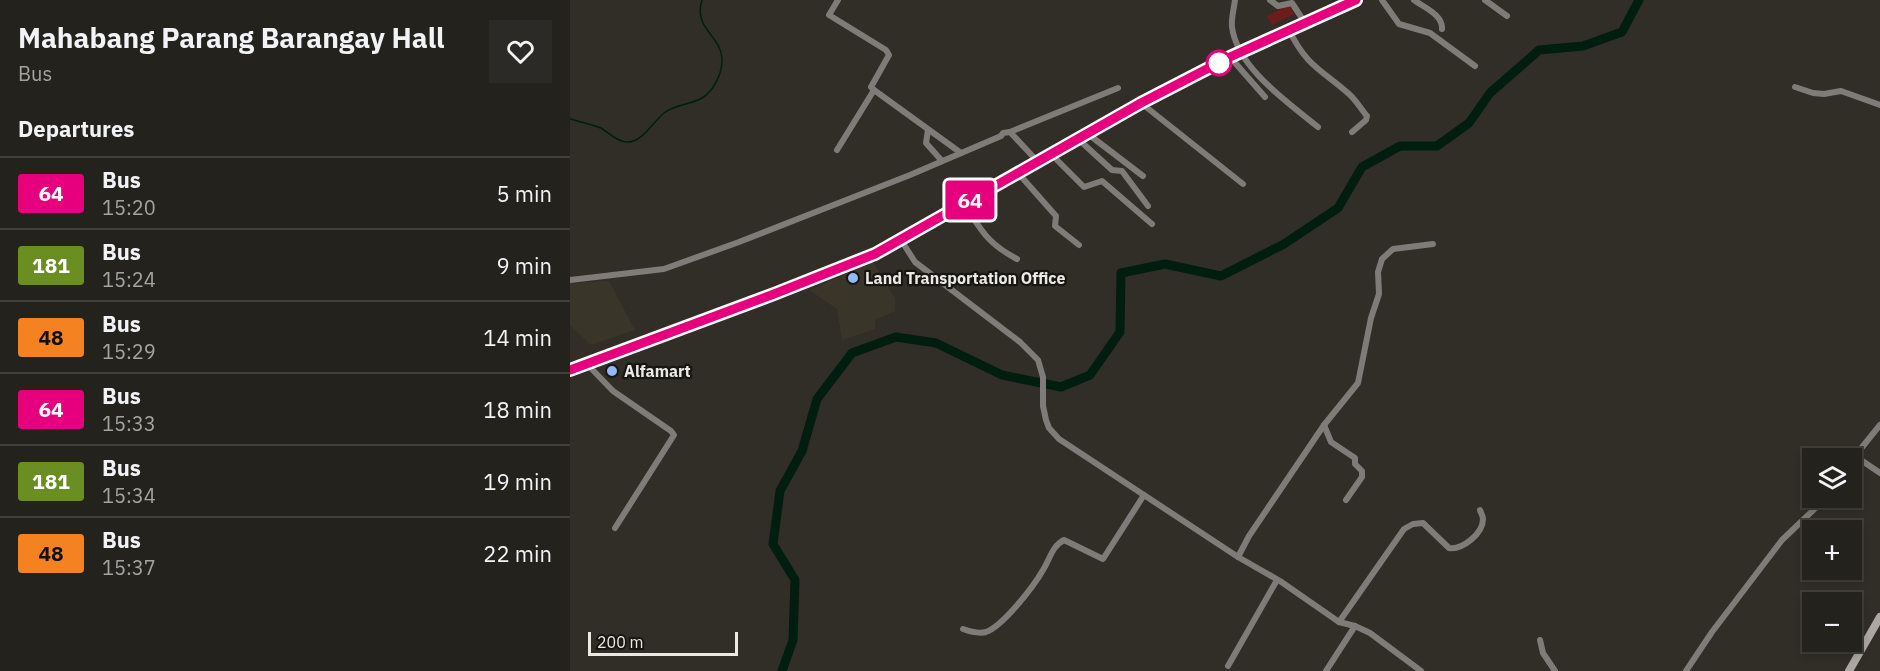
<!DOCTYPE html>
<html lang="en">
<head>
<meta charset="utf-8">
<style>
	:root { --surface:#24221d; --page:#2c2a26; --text:#f1f3f6; --muted:#a3a4a4; --line:#413f3b }
	body { margin:0; font-family:"IBM Plex Sans",sans-serif; background:var(--page); color:var(--text); height:100vh; display:flex; flex-direction:column; font-size:22px; white-space:nowrap }
	* { box-sizing:border-box; margin:0 }
	p { font-size:20px; color:var(--muted) }
	.icon { flex:none; width:33px; height:33px; fill:none; stroke:currentColor; stroke-width:2; stroke-linecap:round; stroke-linejoin:round }
	.map { position:relative; flex:1; overflow:hidden }
	.drawer { display:flex; flex-direction:column; background:var(--surface); width:570px }
	.drawer>* { flex:none }
	.badge { padding:0 12px; border-radius:4px; font-size:21px; line-height:39px }
	.fabs { position:absolute; left:1232px; top:448px; display:grid; gap:12px }
	.fabs a { display:grid; place-items:center; width:60px; height:60px; border-radius:0px; background:var(--surface); box-shadow:0 3px 9px #0003,0 0 0 2px var(--line); font-size:30px }
	.scale { position:absolute; left:18px; bottom:15px; width:150px; box-sizing:border-box; padding-left:6px; border:3px solid #eae9e4; border-top:0; font-size:16px; line-height:21px; white-space:nowrap; color:#eae9e4; -webkit-text-stroke:4px #171613; paint-order:stroke }
	.map>.badge { position:absolute; translate:-50% -50%; box-shadow:0 0 0 3px #fff }
	h2 { padding:0 18px; font-size:22px; line-height:54px }
	.round { display:grid; place-items:center; flex:none; width:63px; height:63px; border-radius:0px; background:var(--page) }
	.summary { display:flex; align-items:center; justify-content:space-between; height:102px; padding:0 18px }
	h1 { font-size:28px; font-weight:700; line-height:45px }
	ul { padding:0; list-style:none }
	li { display:flex; align-items:center; gap:18px; height:72px; padding:0 18px; border-top:2px solid var(--line) }
	li div { flex:1 }
	li b { display:block; font-size:22px }
	li em { font-style:normal }
	li .badge { min-width:66px; font-weight:700; text-align:center }
	main { display:flex; flex:1; min-height:0 }
	.map>svg:first-child { display:block }
</style>
</head>
<body>
<main>
<section class="drawer">
<div class="summary"><div><h1>Mahabang Parang Barangay Hall</h1><p>Bus</p></div><a class="round"><svg class="icon" aria-label="heart" viewBox="0 0 24 24"><path d="M12 20l-8-8c-3-5 5-10 8-4 3-6 11-1 8 4z"/></svg></a></div>
<h2>Departures</h2>
<ul>
<li><span class="badge" style="background:#e6007e;color:#fff">64</span><div><b>Bus</b><p>15:20</p></div><em>5 min</em></li>
<li><span class="badge" style="background:#6b8e23;color:#fff">181</span><div><b>Bus</b><p>15:24</p></div><em>9 min</em></li>
<li><span class="badge" style="background:#f58220;color:#111">48</span><div><b>Bus</b><p>15:29</p></div><em>14 min</em></li>
<li><span class="badge" style="background:#e6007e;color:#fff">64</span><div><b>Bus</b><p>15:33</p></div><em>18 min</em></li>
<li><span class="badge" style="background:#6b8e23;color:#fff">181</span><div><b>Bus</b><p>15:34</p></div><em>19 min</em></li>
<li><span class="badge" style="background:#f58220;color:#111">48</span><div><b>Bus</b><p>15:37</p></div><em>22 min</em></li>
</ul>
</section>
<div class="map">
<svg width="1310" height="671" viewBox="0 0 1310 671">
	<rect width="100%" height="100%" fill="#302e27"/>
	<g fill="#393528">
		<path d="M303,262L325,298V311L305,320V329L272,340L267,309L239,290Z"/>
		<path d="M39,281L65,330L21,345L0,325V283Z"/>
	</g>
	<path fill="#6e1b1b" d="M719,5L724,14L702,25L697,16Z"/>
	<g fill="none" stroke-linecap="round" stroke-linejoin="round">
		<path stroke="#001e0f" stroke-width="1.5" d="M0,119C10,122 21,124 31,128C39,133 49,143 59,142C73,141 84,121 94,113C105,104 120,105 132,98C144,91 153,72 152,58C150,35 123,28 132,0"/>
		<path stroke="#001e0f" stroke-width="9" d="M212,671L223,640L225,580L203,544L210,491L232,451L247,399L282,353L326,337L366,343L432,375L491,387L520,375L550,332L551,273L595,264L651,276L714,244L768,208L792,167L830,146H867L899,123L920,93L969,50L1013,46L1052,32L1069,0"/>
		<g stroke="#7f7b79" stroke-width="6">
			<path d="M268,0L259,15L316,50L319,55L301,87L304,90L391,153"/>
			<path d="M665,0C664,9 661,18 662,27C667,68 719,103 748,127"/>
			<path d="M700,0L708,6L722,3L735,23"/>
			<path d="M812,0L829,24L860,33L905,66"/>
			<path d="M844,0C855,8 873,15 872,29"/>
			<path d="M915,0L937,16"/>
			<path d="M719,30C737,67 751,69 779,94C786,100 791,109 797,116L796,120L782,132"/>
			<path d="M660,57L695,97"/>
			<path d="M1225,87L1243,93L1254,94L1271,91L1310,105"/>
			<path d="M571,103L673,184"/>
			<path d="M358,130L356,143L372,161"/>
			<path d="M440,132L548,88"/>
			<path d="M518,134L573,176"/>
			<path d="M508,139L542,170L552,171L578,206"/>
			<path d="M267,150L304,90"/>
			<path d="M481,154L514,187L532,181L582,224"/>
			<path d="M448,173L486,216L485,226L509,245"/>
			<path d="M394,204C412,231 417,243 447,259"/>
			<path d="M331,240L345,262L450,342L468,360L473,377V406L476,420L479,428L489,439L668,557L710,581L769,622L785,626L800,633L851,671"/>
			<path d="M0,280L94,269L169,242L340,175L431,136L433,133L440,132L468,162"/>
			<path d="M17,364L43,391L101,431L104,435L45,528"/>
			<path d="M754,425L761,442L785,458V464L792,471V477L776,500"/>
			<path d="M1310,425L1285,456L1310,473"/>
			<path d="M1281,474L1292,462"/>
			<path d="M668,557L679,536L754,425L788,383L801,318L809,294L808,272L812,259L823,249L863,244"/>
			<path d="M769,622L834,529L843,524L853,523L879,548C892,550 913,534 913,519C913,516 911,513 910,510"/>
			<path d="M393,629C401,632 408,634 416,632C433,626 464,586 473,570C480,559 482,546 494,540L533,559L574,495"/>
			<path d="M970,640L973,653L985,671"/>
			<path d="M658,666L707,580"/>
			<path d="M756,671L785,626"/>
			<path d="M1116,671L1142,632L1212,540L1256,498"/>
		</g>
		<path stroke="#ada7a3" stroke-width="8" d="M1279,671L1310,617"/>
		<path stroke="#f0e8e2" stroke-width="10" d="M0,370L241,280L305,254L571,103L660,57L786,0"/>
	</g>
	<g fill="none" stroke-linecap="round" stroke-linejoin="round">
		<defs>
			<path id="line" d="M0,370L204,294L305,254L571,103L660,57L786,0"/>
		</defs>
		<use href="#line" stroke="#fff" stroke-width="14"/>
		<use href="#line" stroke="#e6007e" stroke-width="9"/>
	</g>
	<circle fill="#fff" stroke="#e6007e" stroke-width="3" cx="649" cy="63" r="12"/>
	<g fill="#92b7fd" stroke="#171613" stroke-width="2">
		<circle cx="283" cy="278" r="6"/>
		<circle cx="42" cy="371" r="6"/>
	</g>
	<g text-anchor="middle" dominant-baseline="central" stroke-width="4.5" stroke-linejoin="round" paint-order="stroke">
		<g font-size="16" font-weight="bold" fill="#eae9e4" stroke="#171613" text-anchor="start">
			<text x="295" y="278">Land Transportation Office</text>
			<text x="54" y="371">Alfamart</text>
		</g>
	</g>
</svg>
<div class="fabs">
<a><svg class="icon" aria-label="layers" viewBox="0 0 24 24"><path d="M12 4l9 5-9 5-9-5zM3 14l9 5 9-5"/></svg></a>
<a>+</a>
<a>−</a>
</div>
<div class="scale">200 m</div>
<b class="badge" style="left:400px;top:200px;background:#e6007e;color:#fff">64</b>
</div>
</main>
</body>
</html>
